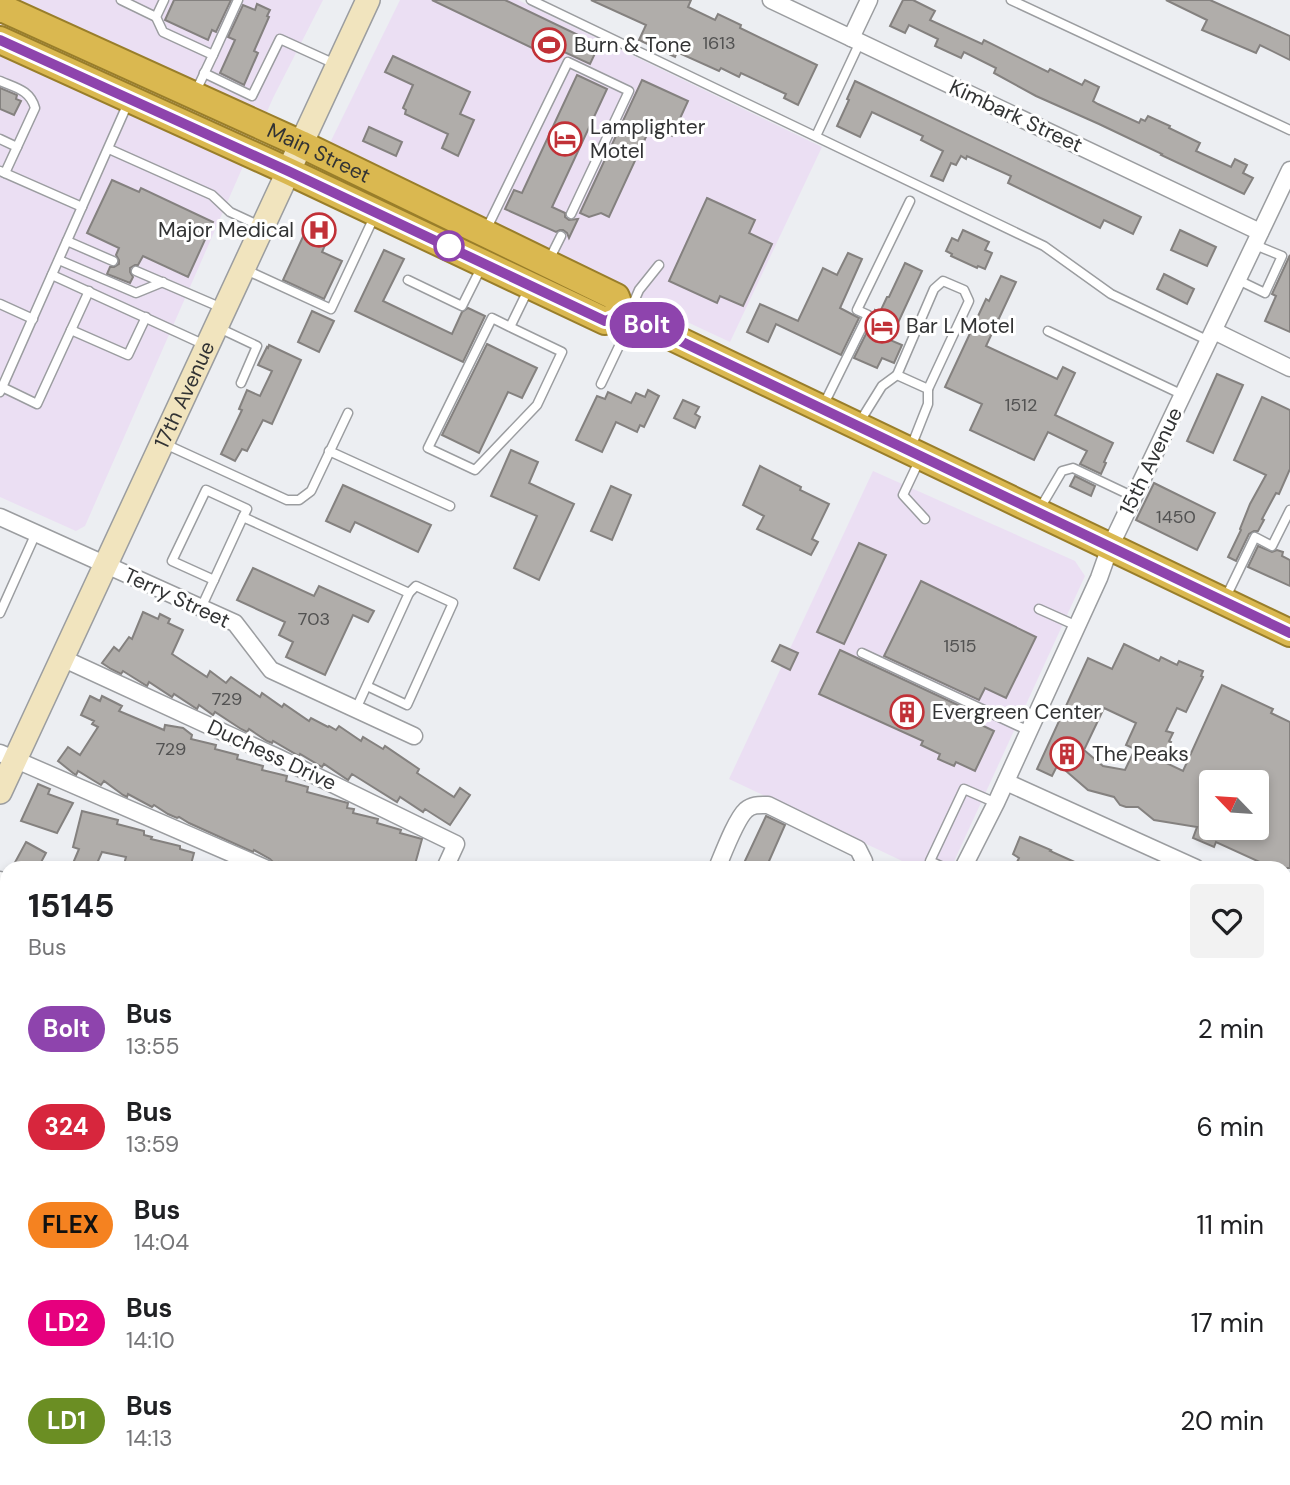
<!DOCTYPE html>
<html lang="en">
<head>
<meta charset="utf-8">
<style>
	:root { --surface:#fff; --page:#f2f2f2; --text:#202124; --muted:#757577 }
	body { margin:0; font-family:"DM Sans",sans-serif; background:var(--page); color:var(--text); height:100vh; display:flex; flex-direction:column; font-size:26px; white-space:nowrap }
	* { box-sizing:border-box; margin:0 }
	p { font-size:23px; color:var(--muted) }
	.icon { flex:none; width:38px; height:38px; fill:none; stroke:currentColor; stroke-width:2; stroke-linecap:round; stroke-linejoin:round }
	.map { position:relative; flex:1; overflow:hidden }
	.drawer { position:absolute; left:0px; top:861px; width:1292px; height:625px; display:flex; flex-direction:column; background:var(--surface); border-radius:21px 21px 0 0; box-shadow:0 4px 10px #0003 }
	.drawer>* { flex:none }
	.badge { padding:0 14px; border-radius:23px; font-size:24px; line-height:46px }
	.needle { width:46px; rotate:295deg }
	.fabs { position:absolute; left:1199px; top:770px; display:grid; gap:14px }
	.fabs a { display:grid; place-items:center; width:70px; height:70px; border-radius:7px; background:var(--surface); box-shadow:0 4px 10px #0003; font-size:35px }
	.map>.badge { position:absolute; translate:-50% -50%; box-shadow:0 0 0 4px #fff }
	.round { display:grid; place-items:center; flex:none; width:74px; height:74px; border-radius:7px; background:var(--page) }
	.overview { display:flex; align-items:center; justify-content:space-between; height:119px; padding:0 28px }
	h1 { font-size:33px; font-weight:700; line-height:52px }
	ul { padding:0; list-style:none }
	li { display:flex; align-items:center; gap:21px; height:98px; padding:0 28px }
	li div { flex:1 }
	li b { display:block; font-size:26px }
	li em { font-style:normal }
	li .badge { min-width:77px; font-weight:700; text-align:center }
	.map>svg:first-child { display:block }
</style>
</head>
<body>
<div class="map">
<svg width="1290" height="1485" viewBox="0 0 1290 1485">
	<rect width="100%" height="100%" fill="#eceef2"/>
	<g fill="#ebdff3">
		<path d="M0,0H323L273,98L85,526L76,531L0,497Z"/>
		<path d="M400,0H518L822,147L730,342L325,153Z"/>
		<path d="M873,471L1075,561L1085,576L951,868H917L729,779Z"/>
	</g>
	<g fill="#b0adaa" stroke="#84817f" stroke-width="2" fill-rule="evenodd">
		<path d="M174,0H231L216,32L212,30L208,40L165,20Z"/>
		<path d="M432,0H505L599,45L590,64L560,50L555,59Z"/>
		<path d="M591,0H691L688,7L715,20L718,14L741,25L740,28L817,65L798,105L784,98L786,94L741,73L739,77L721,68L719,71L677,52L675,57L639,40L646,25Z"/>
		<path d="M903,0H913L935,11L930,20L982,44L984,40L1048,72L1050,69L1082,85L1085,80L1099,87L1093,101L1098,104L1139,123L1141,119L1145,121L1148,116L1170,126L1169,128L1200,143L1196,151L1231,167L1235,159L1247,165L1243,173L1253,178L1244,194L1161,155L1162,154L1099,124L1036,96L994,73L996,68L964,52L961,58L935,46L938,39L909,25L905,33L890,26Z"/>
		<path d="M1166,0H1210L1290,36V60L1260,45L1256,53L1202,30L1207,20Z"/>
		<path d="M257,4L270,10L267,16L269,17L254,51L258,53L244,85L220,73L235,40L228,37L243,5L255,10Z"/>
		<path d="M393,56L470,92L460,114L474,120L458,156L442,148L448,134L405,114L406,110L403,108L413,85L385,72Z"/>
		<path d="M577,75L607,89L552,207L565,213V217L569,220L578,219L569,238L567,233L563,230H560L556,232L505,209L514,190L522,193Z"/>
		<path d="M642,80L688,101L672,136L651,126L609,217L601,213L589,217L580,213Z"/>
		<path d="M855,81L1141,217L1133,234L1104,220L1100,228L1008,183L1011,176L967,156L966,159L961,156L956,165L951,163L943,181L931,176L943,151L921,140L923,136L872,112L860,137L837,126L849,100L847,99Z"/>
		<path d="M0,88L17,95L16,99L21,101L14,115L0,109Z"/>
		<path d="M369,127L402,142L396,156L363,141Z"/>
		<path d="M112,180L139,192L141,188L213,222L188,277L143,256L138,265H135L130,268V272L133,277L130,283L107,274L110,267H114L119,264V260L116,255L119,248L87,233Z"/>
		<path d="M707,198L755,220L749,233L772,244L743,306L720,296L717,303L669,281Z"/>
		<path d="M313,215L334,225L322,252L342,261L324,299L283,280Z"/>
		<path d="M963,230L989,242L985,250L992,253L985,269L978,266L977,268L951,256L952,254L946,251L952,238L958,241Z"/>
		<path d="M1180,230L1216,247L1207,266L1171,250Z"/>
		<path d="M384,250L404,259L383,301L452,334L462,312L468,308L485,316L463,362L355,311Z"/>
		<path d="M848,253L862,259L840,308L859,318L841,355L776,324L768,342L747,332L760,304L798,321L823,268L837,275Z"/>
		<path d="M1290,255V332L1265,321L1276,296L1272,294Z"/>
		<path d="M905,263L922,271L890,340L902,345L894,363L882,358L877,368L854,358L874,318L875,310L880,312L887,297H889Z"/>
		<path d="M1164,274L1194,289L1187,304L1157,289Z"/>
		<path d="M1001,276L1016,282L986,346L1057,379L1063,367L1075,373L1055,415L1113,443L1104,462L1106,463L1101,474L1080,464L1087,451L1048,432L1034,460L970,430L982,404L945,387L986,299L989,301Z"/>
		<path d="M312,311L334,321L319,352L298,342Z"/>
		<path d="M487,344L537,368L522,398L508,392L479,453L442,435Z"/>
		<path d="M269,345L301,360L272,424L263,420L247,451L242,449L235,461L221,454L242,410L239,409L247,390L260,396L272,371L258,365L267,347L268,348Z"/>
		<path d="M1217,374L1243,385L1213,453L1187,441Z"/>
		<path d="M648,390L659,396L644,427L640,425L637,432L616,422L602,452L576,440L597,396L605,399L608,392L631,403L636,393L645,397Z"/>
		<path d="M1262,397L1290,410V469L1279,494L1276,493L1262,519L1264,520L1258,531H1254L1249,534L1236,561L1228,557L1241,530L1240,529L1250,504L1266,475L1234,460Z"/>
		<path d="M683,400L699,407L695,414L700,417L695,428L674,418Z"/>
		<path d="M511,450L538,462L529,483L574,504L539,580L514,568L537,516L491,496Z"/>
		<path d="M760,466L801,487L800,490L829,504L812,539L818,542L811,555L757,529L764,516L743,505Z"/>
		<path d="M1075,476L1095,486L1091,496L1070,486Z"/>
		<path d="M1154,483L1215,513L1197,550L1136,520Z"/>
		<path d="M343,485L431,525L418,552L355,522L350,532L326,521Z"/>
		<path d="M611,486L631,495L612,540L591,531Z"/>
		<path d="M859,543L886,555L844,644L817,632Z"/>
		<path d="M1258,546L1272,552L1277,550L1283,552L1282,556L1290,560V586L1248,567Z"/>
		<path d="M253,568L314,596L319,586L374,611L368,622L353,615L325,675L286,657L293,642L279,635L285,622L237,600Z"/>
		<path d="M921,581L1036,637L1006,698L985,688L979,700L884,656Z"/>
		<path d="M143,612L158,619L160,614L170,619L168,623L183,630L172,654L207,677L210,671L226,683L231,677L260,697L262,693L282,707L284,704L309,721L311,718L328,727L329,726L336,730L339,726L361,741L363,737L383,749L385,746L419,769L417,773L454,797L460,788L470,795L450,825L425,809L423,812L400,797L397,802L352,774L348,780L324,764L322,767L300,754L299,756L273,741L272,743L267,741L249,729L247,732L241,729L215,712L213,715L199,705L197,709L174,694L172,697L149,682L147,686L123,671L121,674L111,669L102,663L114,647L119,651L129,637L132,639Z"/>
		<path d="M1124,644L1159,661L1161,657L1177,665L1179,661L1203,671L1201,676L1203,677L1186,712L1177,708L1166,731L1173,733L1169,741L1171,742L1162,761L1183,771L1222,685L1273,709L1271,713L1290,722V868H1273L1216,842L1214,847L1193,838L1197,827L1154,820L1138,807H1126L1120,805L1114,797L1088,790L1058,764L1052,776L1037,769L1088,658L1112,669ZM1104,708L1136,723L1126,745L1135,749L1125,770L1103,766L1084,750ZM1211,782H1256V828H1211Z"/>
		<path d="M780,645L798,653L790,670L772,661Z"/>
		<path d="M840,650L973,712L971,715L977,718L975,722L994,731L975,771L956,762L954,766L938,759L940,754L921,745L923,741L819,694Z"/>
		<path d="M90,696L100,701L102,696L122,706L119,711L164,730L165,725L183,728L192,735L191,739L216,745L215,749L238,755L237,759L263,766L262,770L287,776L286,781L308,787L307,792L348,803L347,808L354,809L353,813L378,819L377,823L401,830L400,833L422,839L414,868H287L279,862L276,865L270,859L254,850L253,852L189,823L179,817L177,818L168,814L154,805L152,807L128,794L127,797L123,795L104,781L101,785L78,771L76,775L73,773L58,761L68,747L80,755L98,727L92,724L94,721L81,715Z"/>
		<path d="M38,784L50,789L48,794L73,803L57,833L21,821Z"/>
		<path d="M82,811L118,820L117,824L144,831V835L152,837L151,839L180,846V849L194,853L190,868H123L126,857L102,852L95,868H71L79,849L73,847Z"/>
		<path d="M766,816L785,825L766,868H755L744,863Z"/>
		<path d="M1020,837L1051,850L1050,851L1088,868H1014L1019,858L1013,854Z"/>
		<path d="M26,842L46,853L38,868H12Z"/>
	</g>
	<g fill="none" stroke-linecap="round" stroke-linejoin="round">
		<defs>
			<g id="service">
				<path d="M121,0L156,17L164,0"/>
				<path d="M531,0L1044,246L1111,294L1209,341"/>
				<path d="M1011,0L1290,130"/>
				<path d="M156,17L163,32L213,55L195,93"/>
				<path d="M213,55L238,0"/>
				<path d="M204,73L252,96L280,39L335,64"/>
				<path d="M0,81C16,88 30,90 35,108L5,173"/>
				<path d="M816,136L860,42"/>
				<path d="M0,139L17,147"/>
				<path d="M109,149L212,195L230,212L260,226"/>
				<path d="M0,171L82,207"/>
				<path d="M486,230L568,62L629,91L571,214"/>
				<path d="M67,241L113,261"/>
				<path d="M59,260L136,293L163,282"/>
				<path d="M548,262L561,236"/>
				<path d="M246,270L331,309L375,215"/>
				<path d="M136,271L222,308"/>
				<path d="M52,275L205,345"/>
				<path d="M408,280L462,306L481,268"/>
				<path d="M1238,280L1265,293L1282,256L1255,245"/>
				<path d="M0,304L33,319"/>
				<path d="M629,313L639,290L659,265"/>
				<path d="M510,327L492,318L428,448L475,470L537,405L562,352L510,327L529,288"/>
				<path d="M219,328L257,346L241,383"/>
				<path d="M71,330L128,355L146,317"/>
				<path d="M1048,331L1183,395"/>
				<path d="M897,375L934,289L943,281L964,290L969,301L928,389"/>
				<path d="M601,384L631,321"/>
				<path d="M2,387L37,404L89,291"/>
				<path d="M0,392L128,103"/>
				<path d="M823,406L868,315L857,310L910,201"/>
				<path d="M859,423L882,386L897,375L928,389V404L911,447"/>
				<path d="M165,444L287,500H299L311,491L348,413"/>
				<path d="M329,451L450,506"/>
				<path d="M919,461L903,495L925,519"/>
				<path d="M1039,510L1062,471L1073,468L1134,497"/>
				<path d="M214,580L172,561L206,490L247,509L243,517"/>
				<path d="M1225,599L1255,537L1272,546L1290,510"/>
				<path d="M201,608L243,517L409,593L356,709"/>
				<path d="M1039,609L1077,626"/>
				<path d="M0,613L36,533"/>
				<path d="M862,653L1029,731"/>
				<path d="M367,686L407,705L453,603L416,586L409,593"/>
				<path d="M945,868L930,861L964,789L996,803"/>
				<path d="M1284,1263L1290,1255"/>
				<path d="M986,1479L991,1485"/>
				<path d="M1164,1485L1167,1479"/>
			</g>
			<g id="minor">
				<path d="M771,0L1260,232"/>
				<path d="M851,38L869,0"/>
				<path d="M1214,331L1290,368"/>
				<path d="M0,517L235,623L271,670L414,736"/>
				<path d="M62,658L279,758L456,844L445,868"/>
				<path d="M0,753L265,868"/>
				<path d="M1006,782L1196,868"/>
				<path d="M717,868C723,854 736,819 746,810C753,804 760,805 768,805L858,849L864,861V868"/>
				<path d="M963,868L996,803L1099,578L1110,547L1290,170"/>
				<path d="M0,880L7,883"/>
				<path d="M1284,908L1290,910"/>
				<path d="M0,999L7,1002"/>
				<path d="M0,1103L7,1105"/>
				<path d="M1284,1147L1290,1150"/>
				<path d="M0,1235L7,1238"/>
				<path d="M1284,1465L1290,1452"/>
				<path d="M410,1479L424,1485"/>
				<path d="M173,1485L176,1479"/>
				<path d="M681,1485L684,1479"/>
				<path d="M1276,1485L1278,1479"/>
			</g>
			<g id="secondary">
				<path id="s1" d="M0,792L368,0"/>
			</g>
			<g id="trunk">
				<path id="s2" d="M0,9H4L301,144L616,297L622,314"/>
				<path d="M0,40L288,171L605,321L622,314L628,316L1290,633"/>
			</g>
		</defs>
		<use href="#service" stroke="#9b9da0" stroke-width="11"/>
		<use href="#minor" stroke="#9b9da0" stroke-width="19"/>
		<use href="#secondary" stroke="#9b9da0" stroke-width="26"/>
		<use href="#trunk" stroke="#997e2a" stroke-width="30"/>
		<use href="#service" stroke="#fff" stroke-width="8"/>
		<use href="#minor" stroke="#fff" stroke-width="16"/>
		<use href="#secondary" stroke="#f1e4be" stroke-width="23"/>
		<use href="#trunk" stroke="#dab850" stroke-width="26"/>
	</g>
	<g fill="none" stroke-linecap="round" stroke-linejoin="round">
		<defs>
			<path id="line" d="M0,40L288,171L605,321L622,314L628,316L1290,633"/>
		</defs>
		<use href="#line" stroke="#fff" stroke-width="16"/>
		<use href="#line" stroke="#8e44ad" stroke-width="10"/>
	</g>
	<defs>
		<symbol id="stadium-ring" viewBox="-11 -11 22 22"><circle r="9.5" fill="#fff" stroke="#c13137" stroke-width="1.5"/><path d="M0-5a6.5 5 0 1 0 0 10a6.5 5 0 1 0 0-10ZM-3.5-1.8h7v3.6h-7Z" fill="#c13137"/></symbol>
		<symbol id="hotel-ring" viewBox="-11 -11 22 22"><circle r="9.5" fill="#fff" stroke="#c13137" stroke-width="1.5"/><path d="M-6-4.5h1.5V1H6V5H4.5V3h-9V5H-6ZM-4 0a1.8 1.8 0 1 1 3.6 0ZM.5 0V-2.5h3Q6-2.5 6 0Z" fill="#c13137"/></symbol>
		<symbol id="hospital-ring" viewBox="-11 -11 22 22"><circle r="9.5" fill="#fff" stroke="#c13137" stroke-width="1.5"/><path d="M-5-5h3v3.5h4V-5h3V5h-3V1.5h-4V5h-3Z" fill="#c13137"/></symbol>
		<symbol id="building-ring" viewBox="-11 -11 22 22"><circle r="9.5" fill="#fff" stroke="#c13137" stroke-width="1.5"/><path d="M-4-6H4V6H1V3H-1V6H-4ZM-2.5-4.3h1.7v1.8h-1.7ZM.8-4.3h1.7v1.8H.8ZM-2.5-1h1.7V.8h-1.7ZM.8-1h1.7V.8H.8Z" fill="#c13137"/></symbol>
	</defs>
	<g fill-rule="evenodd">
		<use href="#stadium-ring" x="530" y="26" width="38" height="38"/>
		<use href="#hotel-ring" x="546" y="120" width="38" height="38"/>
		<use href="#hospital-ring" x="300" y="211" width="38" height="38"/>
		<use href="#hotel-ring" x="863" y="307" width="38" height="38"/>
		<use href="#building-ring" x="888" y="693" width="38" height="38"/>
		<use href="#building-ring" x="1048" y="735" width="38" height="38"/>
	</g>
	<circle fill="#fff" stroke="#8e44ad" stroke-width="3.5" cx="449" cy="246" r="14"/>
	<g text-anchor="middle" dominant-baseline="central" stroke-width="6" stroke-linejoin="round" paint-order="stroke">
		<g font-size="18" fill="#525252">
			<text x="719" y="43">1613</text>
			<text x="1021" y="405">1512</text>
			<text x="1176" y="517">1450</text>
			<text x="314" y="619">703</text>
			<text x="960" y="646">1515</text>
			<text x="227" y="699">729</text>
			<text x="171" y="749">729</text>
		</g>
		<g font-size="21" fill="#323334" stroke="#fff" text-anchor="start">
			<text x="574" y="45">Burn &amp; Tone</text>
			<text x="590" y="127">Lamplighter<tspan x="590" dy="24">Motel</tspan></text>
			<text x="294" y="230" text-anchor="end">Major Medical</text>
			<text x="906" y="326">Bar L Motel</text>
			<text x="932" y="712">Evergreen Center</text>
			<text x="1092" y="754">The Peaks</text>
		</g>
		<g font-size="21" fill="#323334" stroke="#fff">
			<text transform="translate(1016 116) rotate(25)">Kimbark Street</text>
			<text stroke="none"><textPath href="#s2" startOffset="350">Main Street</textPath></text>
			<text stroke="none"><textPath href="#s1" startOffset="438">17th Avenue</textPath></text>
			<text transform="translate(1151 461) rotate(-64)">15th Avenue</text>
			<text transform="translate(177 598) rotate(25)">Terry Street</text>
			<text transform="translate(272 755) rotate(25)">Duchess Drive</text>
		</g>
	</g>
</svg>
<div class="fabs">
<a><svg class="needle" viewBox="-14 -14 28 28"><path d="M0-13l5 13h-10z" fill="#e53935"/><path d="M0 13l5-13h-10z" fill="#757577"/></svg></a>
</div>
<b class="badge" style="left:647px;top:325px;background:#8e44ad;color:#fff">Bolt</b>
<section class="drawer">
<div class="overview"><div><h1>15145</h1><p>Bus</p></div><a class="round"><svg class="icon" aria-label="heart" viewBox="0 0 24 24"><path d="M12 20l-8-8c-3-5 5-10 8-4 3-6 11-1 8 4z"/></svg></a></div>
<ul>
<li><span class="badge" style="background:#8e44ad;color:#fff">Bolt</span><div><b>Bus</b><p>13:55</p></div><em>2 min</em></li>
<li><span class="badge" style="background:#d7263d;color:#fff">324</span><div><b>Bus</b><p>13:59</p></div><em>6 min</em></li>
<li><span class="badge" style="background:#f58220;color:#111">FLEX</span><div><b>Bus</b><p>14:04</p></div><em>11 min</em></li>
<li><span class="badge" style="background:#e6007e;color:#fff">LD2</span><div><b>Bus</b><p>14:10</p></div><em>17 min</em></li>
<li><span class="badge" style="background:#6b8e23;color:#fff">LD1</span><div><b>Bus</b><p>14:13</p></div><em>20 min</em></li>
</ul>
</section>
</div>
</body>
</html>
